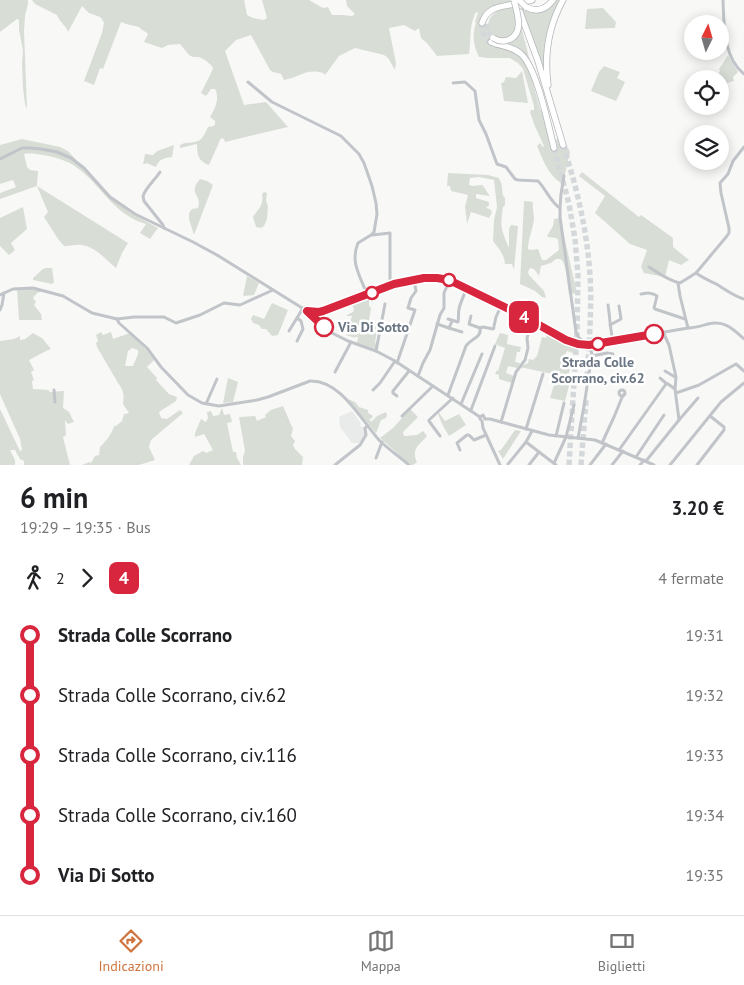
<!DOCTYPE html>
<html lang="it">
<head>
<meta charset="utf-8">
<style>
	:root { --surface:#fff; --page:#f2f2f2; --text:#202124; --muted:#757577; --line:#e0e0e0; --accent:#d0743f }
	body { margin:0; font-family:"PT Sans",sans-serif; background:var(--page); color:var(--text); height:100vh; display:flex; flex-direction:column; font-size:19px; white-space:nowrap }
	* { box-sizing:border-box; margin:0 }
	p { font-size:16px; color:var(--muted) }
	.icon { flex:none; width:28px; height:28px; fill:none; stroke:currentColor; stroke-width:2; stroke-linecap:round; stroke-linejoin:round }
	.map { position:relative; height:465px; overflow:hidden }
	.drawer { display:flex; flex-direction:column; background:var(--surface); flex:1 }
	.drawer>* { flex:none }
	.badge { padding:0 10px; border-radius:8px; font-size:18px; line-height:32px }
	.needle { width:32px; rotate:5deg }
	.tools { position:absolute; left:684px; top:15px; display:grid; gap:10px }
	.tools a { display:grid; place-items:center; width:45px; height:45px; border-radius:50%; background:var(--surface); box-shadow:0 2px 12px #0003; font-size:25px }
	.map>.badge { position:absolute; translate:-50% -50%; box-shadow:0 0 0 2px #fff }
	.legs { display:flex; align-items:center; gap:8px; height:55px; padding:0 20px; font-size:16px }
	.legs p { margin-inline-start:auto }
	.headline { display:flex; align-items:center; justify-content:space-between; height:85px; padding:0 20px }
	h1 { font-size:28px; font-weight:600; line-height:38px }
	ul { padding:0 20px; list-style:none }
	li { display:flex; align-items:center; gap:18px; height:60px; font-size:19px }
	li i { display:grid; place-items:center; width:8px; height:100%; margin:0 6px; background:currentColor }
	li i::after { content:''; width:12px; height:12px; margin:-6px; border:4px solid; border-radius:50%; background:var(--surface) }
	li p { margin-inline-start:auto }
	li:first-child i { background:linear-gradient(#0000 50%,currentColor 0) }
	li:last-child i { background:linear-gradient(currentColor 50%,#0000 0) }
	.dock { display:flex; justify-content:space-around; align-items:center; height:70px; border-top:1px solid var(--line); background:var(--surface); font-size:14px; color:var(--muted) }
	.dock a { display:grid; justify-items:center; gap:2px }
	.dock .current { color:var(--accent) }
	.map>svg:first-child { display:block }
</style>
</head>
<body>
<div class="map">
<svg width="744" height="465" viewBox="0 0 744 465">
	<rect width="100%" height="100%" fill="#f8f9f7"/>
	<path fill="#e9eaea" d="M352,411L361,423L360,426L365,428V435L361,443H352L340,427L339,417Z"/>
	<g fill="#d8ddd6" fill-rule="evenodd">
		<path d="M0,0H28V4L25,16L24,31L27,109L25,104L23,88L22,63L23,50L19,30V20L17,19L0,32Z"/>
		<path d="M32,0H244L247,15L253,18L264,20L267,18L262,0H309L323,8L328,7L332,15H342L352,16L355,14L347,6L346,0H513V2L498,5L481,23L488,24C491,10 503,9 515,6L518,22L514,33L505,39L494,36L489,44L512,51L520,57L526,64L530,73L540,109L544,116L557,147L556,140L558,138L561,145L566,144L570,152L563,183H561C548,175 543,160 537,146L540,143L543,147L544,146L534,124L530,112L531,110H534V106L523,69L518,63L510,58H488L479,57C473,45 472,35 476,23L475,22L478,13L476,12C468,29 472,37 469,54L437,56L427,43L421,38L419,28L415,31L404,25L389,28L396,63L395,70L388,58L384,55L355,48L339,56L325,75L323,73C306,68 299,78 284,80L281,74L273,72L270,70L251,35L236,40L225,51L244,105L266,102L288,127L225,142L224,139L221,138L209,165C198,161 197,155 197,144C191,145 186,147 180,148V145C187,141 196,144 201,139C204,136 206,131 208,127L214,126L215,124V121L210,117C215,109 220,98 215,89H211L206,96L201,93L212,71L213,68L211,65L205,60L199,57H193L189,55L180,44L168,45L162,48L144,42L148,34C145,31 141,30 139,27L126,24L121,22L103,69L100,68L94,85L84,81L102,33L104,23L102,19L100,17L89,13L82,6L68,32C66,25 60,23 57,15L35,4Z"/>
		<path d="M555,0H561L556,10L544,71C537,50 528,29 521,8L522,6L530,11Z"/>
		<path d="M603,8L616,22L615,28L585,29L587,9Z"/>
		<path d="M521,26L530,61V62L503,43Z"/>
		<path d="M728,55L738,72L733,77L734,81L724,84L718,75L720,71L719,69Z"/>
		<path d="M604,66L620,72L617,78L625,82L616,101L591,91L599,72Z"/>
		<path d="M522,71L528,103L504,101L501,83L504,82L506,77L516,78Z"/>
		<path d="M22,139L60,147L68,151L100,186L129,212L158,228L150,239L140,233L146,224C112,214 102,185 76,167C67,160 54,157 43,155C37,154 30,153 24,154L27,167L30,170L38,171L37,186L128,243L122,253L116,268C106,260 95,246 81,245C76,244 70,246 64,246L58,239L44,217L48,212L37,186L0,199V193L16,187L13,180L0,184V145Z"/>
		<path d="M174,145L172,157C164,158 159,159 156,167L146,163L145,164H143L145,154L153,155L157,151Z"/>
		<path d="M582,172L639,217L641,215L673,238V247L689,260L681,265L669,260L665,277L644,273L641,267L647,250L630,244L595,213L605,196L579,176Z"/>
		<path d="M448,173L488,175L499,178C500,181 502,184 502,187C503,192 501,194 505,198V205L503,207C500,228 501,229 509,248V229L511,225L518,226L514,270L512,264H505C504,254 499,249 493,241L494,220L497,207L494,180L479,177L470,178L469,185L473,186L482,185C486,188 486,192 490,196L476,194V198L489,202V205L486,208L490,209L492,212L489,218L471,212L467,224L465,207L468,195L451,191L450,186H447Z"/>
		<path d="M200,179L207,181L213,185L194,235L189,219V213L192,209L198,208C203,195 187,194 200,179Z"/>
		<path d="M264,192L267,193L266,201L268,206L267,219L264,226L261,228L256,227L253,217C259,208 264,205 262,194Z"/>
		<path d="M524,201L533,202C532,208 534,213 534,219C533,229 528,239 528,249L530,250L538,249L542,260H546L559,250L558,240L556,238L548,237L547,236L553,226L554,219L560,218L577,293L569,294C568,288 566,266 563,262C561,258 560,259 556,259L551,263L541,266L539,276L534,269L530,268L528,272L529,275L544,291L546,298L542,297L535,291L520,284Z"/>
		<path d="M23,207L27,229L11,243L15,250L9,255L0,246V218Z"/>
		<path d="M46,268H52L54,282L52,284L33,280V278L43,269Z"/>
		<path d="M247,276L259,283L254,295L243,296Z"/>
		<path d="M17,289H30L43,291L37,293L33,298L36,302L34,305L41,314L42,320H19Z"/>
		<path d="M369,296V306L371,308L369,321L378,323L375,343L377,344L376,349L357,343L358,337H355V338L346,335L352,316H347V315L353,312L354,309L351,303Z"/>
		<path d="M272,303L288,310L278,335L272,336L266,329H262L259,325L253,323L251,319L253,315L264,319Z"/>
		<path d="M101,332L103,335L111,332L113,339L130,333L144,347L154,360L147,367L157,378L156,380L169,394L177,397L176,401L159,412L161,418L167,419L180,410L183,413L151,440L149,447L155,460L139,465H82L89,462L91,463L95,456L99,455L100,447C106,441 112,434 114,426H116L122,421L124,414L129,413L123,404C124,395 124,391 118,383L97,347L96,343L98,341L96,335ZM132,348L138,350V354L133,366H125L128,351Z"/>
		<path d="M33,333L42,338L51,349L46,351L29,360L34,370L31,372L34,380L32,381L33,389L49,390V392L64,391L63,408L69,412L74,422L68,424L65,420L66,435L63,437L70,465H24V461L20,459L15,450H10L15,460V465H0V409L20,451L22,450L20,439L0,394V341L14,339L20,336V340L25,339Z"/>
		<path d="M500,333L508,335L507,344L521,347L520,352H517L515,362L520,363L517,368L508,366L506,373L514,376L512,383L499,379V375L495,374L497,370L498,371L505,348L495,344Z"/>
		<path d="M547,334L578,345L576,354L567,351L563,359L572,362L568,377L571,378L565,401L550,398L557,375L520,367L528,363L529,359L533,360L537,356L542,337L546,338Z"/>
		<path d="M228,378L238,382L233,402L223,403Z"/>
		<path d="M348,399L355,402L359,407L368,410V413L373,416L371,419L369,418L371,422L377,416L386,412L387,415L386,418L381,420L377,431L376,433Z"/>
		<path d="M283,406L293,429L291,436L295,441L293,445L295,449L303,457L302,465H243V457L245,451L239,417L255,416L257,421L266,417L265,415L271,410Z"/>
		<path d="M222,408L224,415L230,414L232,422L227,423L233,452H236L237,458L241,465H189L194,456L203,451L206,453L213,450L204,434L195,437V433L201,419L204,421L206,422L208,418L207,412L211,411L213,416L219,415Z"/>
		<path d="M410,409L418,417L403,432L404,436L417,435L423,431L427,436C419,445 411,449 417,462L413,465H411L380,438L393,428Z"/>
		<path d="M439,413L445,421L459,414L466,425L449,436L443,426L438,414Z"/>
		<path d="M515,430L521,431L503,459L498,451L501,450Z"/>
	</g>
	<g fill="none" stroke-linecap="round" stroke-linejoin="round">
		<g stroke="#d5d8da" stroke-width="5.5" stroke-dasharray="5.5 3" stroke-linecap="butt">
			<path d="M482,23C481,31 484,37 491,42"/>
			<path d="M486,24L487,31L493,38"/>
			<path d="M563,145C577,188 587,230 590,275C592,309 589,344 587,378"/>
			<path d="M554,148L569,204L575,239L578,275L577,333L569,465"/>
			<path d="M581,465L586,400"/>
		</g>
		<defs>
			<g id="highway">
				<path d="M522,2L532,0"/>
				<path d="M526,7C537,13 546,9 553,0"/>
				<path d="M520,12L538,61L563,145"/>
				<path d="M482,23C487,7 500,7 514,4"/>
				<path d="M491,42C500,46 511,46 520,53C537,67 548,125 554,148"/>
				<path d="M548,85C544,55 548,27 563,0"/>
			</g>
		</defs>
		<use href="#highway" stroke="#b4b7bb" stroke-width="7"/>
		<g stroke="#c1c4c8" stroke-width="3">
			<path d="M723,0C724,25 723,57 744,74"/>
			<path d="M248,82L272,102L341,136L359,154L364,163L372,186L376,203L377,214L374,232L371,235L358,243C350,262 360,276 367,294"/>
			<path d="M453,83L465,82L475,91L479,120L486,134L497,164L506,167L515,179L518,180L538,181C546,189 551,203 560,208V217L576,332L579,338L589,345L592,354L584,406L578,438"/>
			<path d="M0,159L22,148H30L41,149L57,152L71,158L84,168L110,197L135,214L193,242L217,255L307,311L332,333L348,341L376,351L395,361L480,417L483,415L485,419H490L549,435L595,440L654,465"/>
			<path d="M160,172C155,180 146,187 143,196L144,201L163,225L164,228"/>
			<path d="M560,208L561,194L564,176"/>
			<path d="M372,235L390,233V286"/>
			<path d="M649,267C658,273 669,281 680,283L696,273L727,236L729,233V228L721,193L720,183L728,174L733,161L744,147"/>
			<path d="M696,273C703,278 710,281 718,285C726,290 734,296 744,299"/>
			<path d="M678,283L680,296L688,328"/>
			<path d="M641,294C647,293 652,292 657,296L654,308L655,309L685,319"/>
			<path d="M0,295L13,289L33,288L63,296L92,313L117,319L134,317H164L176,323L200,315L224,303L240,305L273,290"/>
			<path d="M608,305C610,317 610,329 613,341"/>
			<path d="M0,310L2,305L4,293"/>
			<path d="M311,314L323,311C360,297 409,272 449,280C473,293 499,303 523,316C544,327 564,343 589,345L688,328C695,328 701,326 708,324C725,320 733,329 744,339"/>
			<path d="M297,318L301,321L303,329L297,341"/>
			<path d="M117,319L119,323L147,348L161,367L188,395L202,403L219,406L257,400L268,397L310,381C341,380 361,420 379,440C388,449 400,457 409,465"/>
			<path d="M448,319L458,322C459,317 458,314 459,309C460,303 464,296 466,289"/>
			<path d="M437,324L449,328L452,321"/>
			<path d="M610,325L621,319L619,306"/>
			<path d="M494,326L496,317L501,306"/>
			<path d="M449,328L462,332"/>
			<path d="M480,328L483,327L493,329L494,328"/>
			<path d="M289,331L303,308"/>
			<path d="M376,351L385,304"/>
			<path d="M592,356L607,353L613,354"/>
			<path d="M397,363L415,310L408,308L411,298L416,291L414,280"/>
			<path d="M665,371L675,377"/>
			<path d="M335,372L351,342"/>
			<path d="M418,376L423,363L430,350L440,315L444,308V293L447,286L443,280"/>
			<path d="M660,378L667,384"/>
			<path d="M54,390L55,402"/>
			<path d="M373,390L380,383L395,361"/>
			<circle cx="622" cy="393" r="3"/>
			<path d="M676,393L699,385L736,364L744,371"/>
			<path d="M448,395L466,346C471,338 482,338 480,328L469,324L471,316"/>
			<path d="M397,396L393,393V391L409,371"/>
			<path d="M206,404L217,379"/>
			<path d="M461,404L482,354"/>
			<path d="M471,410L495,346"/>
			<path d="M402,416L433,386"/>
			<path d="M480,417V419L482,421L483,428L500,465"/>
			<path d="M679,420L698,398"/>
			<path d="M501,422L516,372L525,360L528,348L527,338L532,321"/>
			<path d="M526,429L543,374"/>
			<path d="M440,436L429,421V420L453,398"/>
			<path d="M556,436L564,403"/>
			<path d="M526,442L556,465"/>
			<path d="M602,443L614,417L623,395"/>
			<path d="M460,450L457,443L467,435H469L474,440L486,435"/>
			<path d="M619,450L666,384H668L675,389"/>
			<path d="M636,457L664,415"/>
			<path d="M376,458L382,442"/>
			<path d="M646,461L679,420L675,389L676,377L669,345L663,332"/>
			<path d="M554,463L566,437L574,405"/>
			<path d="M508,464L526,442L532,431"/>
			<path d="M335,465L360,445L366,435L365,428L368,426"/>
			<path d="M529,465L539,452"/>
			<path d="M590,465L606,444"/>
			<path d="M612,465L623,451"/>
			<path d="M640,465L644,460"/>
			<path d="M670,465L721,402L744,383"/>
			<path d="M697,465L724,430V427L710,416"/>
		</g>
		<use href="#highway" stroke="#fff" stroke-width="5.5"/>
		<defs>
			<g id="highway-bridge">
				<path d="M519,0L526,7"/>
				<path d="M493,38C498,41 503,42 508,40C525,34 517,12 514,0"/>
			</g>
		</defs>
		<use href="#highway-bridge" stroke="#b4b7bb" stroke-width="7" stroke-linecap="butt"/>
		<use href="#highway-bridge" stroke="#fff" stroke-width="5.5"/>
	</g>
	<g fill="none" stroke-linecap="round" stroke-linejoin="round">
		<defs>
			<path id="line-1" d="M324,327L307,311L319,312L323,311L394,284L424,278H437L449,280L521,315L566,340L578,344L589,345L654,334"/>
		</defs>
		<use href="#line-1" stroke="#fff" stroke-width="11"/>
		<use href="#line-1" stroke="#d7263d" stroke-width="8"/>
	</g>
	<g fill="#fff" stroke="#d7263d" stroke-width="2.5">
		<circle cx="449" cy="280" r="6"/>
		<circle cx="372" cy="293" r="6"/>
		<circle cx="324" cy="327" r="9"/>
		<circle cx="654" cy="334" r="9"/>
		<circle cx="598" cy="344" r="6"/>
	</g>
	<g text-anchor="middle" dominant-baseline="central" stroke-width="5" stroke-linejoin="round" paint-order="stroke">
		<g font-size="14" font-weight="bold" fill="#6b7684" stroke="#fff" text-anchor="start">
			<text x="338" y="327">Via Di Sotto</text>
			<text x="598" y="362" text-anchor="middle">Strada Colle<tspan x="598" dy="16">Scorrano, civ.62</tspan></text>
		</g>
	</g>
</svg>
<div class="tools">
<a><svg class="needle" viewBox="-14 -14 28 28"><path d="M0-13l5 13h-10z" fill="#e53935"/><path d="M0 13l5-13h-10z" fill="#757577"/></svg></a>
<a><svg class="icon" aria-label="locate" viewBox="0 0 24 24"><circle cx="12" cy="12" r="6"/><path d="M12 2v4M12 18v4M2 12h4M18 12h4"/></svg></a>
<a><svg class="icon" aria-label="layers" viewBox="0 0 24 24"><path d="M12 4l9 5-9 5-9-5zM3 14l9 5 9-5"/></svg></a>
</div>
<b class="badge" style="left:524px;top:317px;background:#d7263d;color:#fff">4</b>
</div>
<section class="drawer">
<div class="headline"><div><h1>6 min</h1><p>19:29 – 19:35 · Bus</p></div><b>3.20 €</b></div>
<div class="legs"><svg class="icon" aria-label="walk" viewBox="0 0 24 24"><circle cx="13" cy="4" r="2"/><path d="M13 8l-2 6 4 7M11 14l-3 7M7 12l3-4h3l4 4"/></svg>2<svg class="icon" aria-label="forward" viewBox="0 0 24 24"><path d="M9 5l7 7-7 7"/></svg><b class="badge" style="background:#d7263d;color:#fff">4</b><p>4 fermate</p></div>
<ul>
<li><i style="color:#d7263d"></i><b>Strada Colle Scorrano</b><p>19:31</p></li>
<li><i style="color:#d7263d"></i><span>Strada Colle Scorrano, civ.62</span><p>19:32</p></li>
<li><i style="color:#d7263d"></i><span>Strada Colle Scorrano, civ.116</span><p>19:33</p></li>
<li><i style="color:#d7263d"></i><span>Strada Colle Scorrano, civ.160</span><p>19:34</p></li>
<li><i style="color:#d7263d"></i><b>Via Di Sotto</b><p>19:35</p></li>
</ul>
</section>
<nav class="dock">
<a class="current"><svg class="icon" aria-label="directions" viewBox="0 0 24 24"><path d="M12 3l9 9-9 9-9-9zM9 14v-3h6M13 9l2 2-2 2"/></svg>Indicazioni</a>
<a><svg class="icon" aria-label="map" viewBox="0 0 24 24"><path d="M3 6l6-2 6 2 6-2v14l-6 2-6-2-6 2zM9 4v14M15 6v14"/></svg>Mappa</a>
<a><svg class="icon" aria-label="tickets" viewBox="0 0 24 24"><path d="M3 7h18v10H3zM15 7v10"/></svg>Biglietti</a>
</nav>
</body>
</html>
